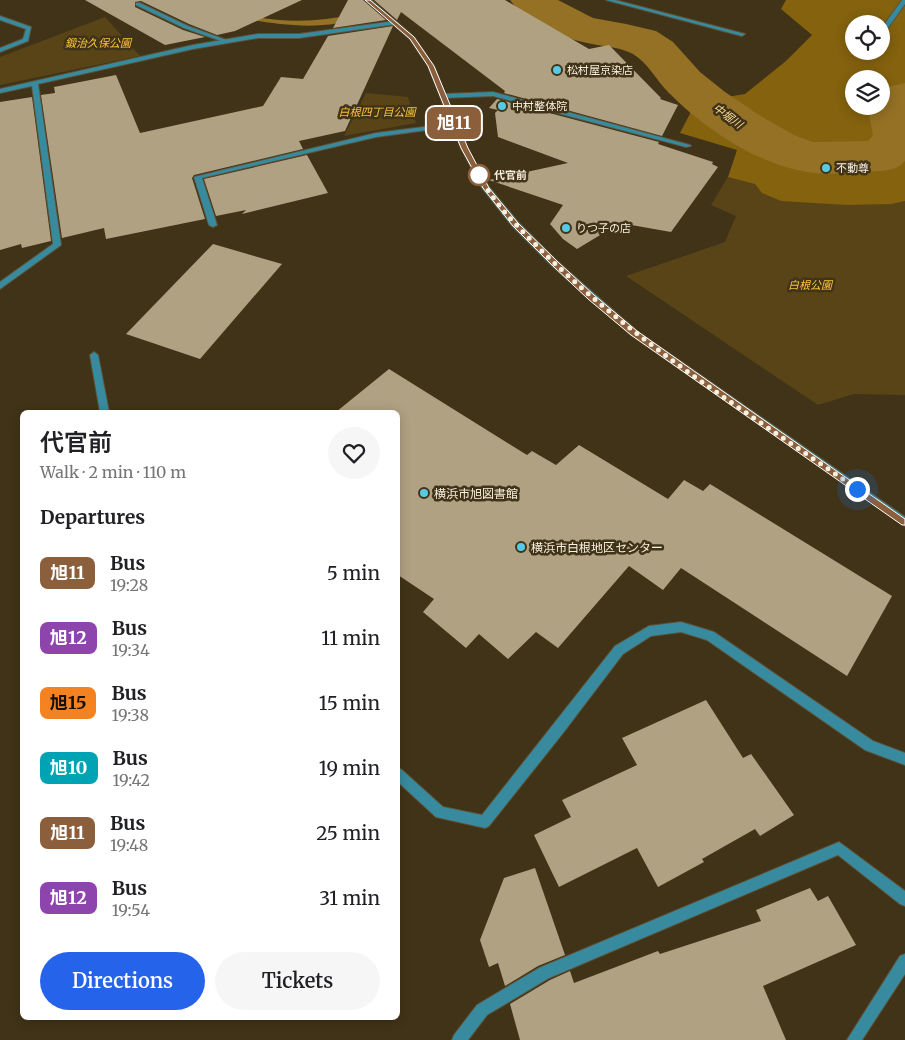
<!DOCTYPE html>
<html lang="en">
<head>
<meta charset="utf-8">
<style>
	:root { --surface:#fff; --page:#f6f6f6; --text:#202124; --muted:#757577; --accent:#2563eb }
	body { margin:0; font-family:Merriweather,"Noto Sans JP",serif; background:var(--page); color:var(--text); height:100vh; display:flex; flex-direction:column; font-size:19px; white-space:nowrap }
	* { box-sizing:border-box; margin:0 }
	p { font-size:16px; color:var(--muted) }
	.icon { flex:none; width:28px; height:28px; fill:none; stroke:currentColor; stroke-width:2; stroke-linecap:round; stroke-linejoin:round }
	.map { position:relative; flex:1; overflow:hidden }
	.side { position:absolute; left:20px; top:410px; width:380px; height:610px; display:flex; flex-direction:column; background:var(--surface); border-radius:8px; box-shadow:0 2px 12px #0003 }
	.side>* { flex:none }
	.badge { padding:0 10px; border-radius:8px; font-size:18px; line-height:32px }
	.buttons { position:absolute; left:845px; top:15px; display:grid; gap:10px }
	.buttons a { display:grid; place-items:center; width:45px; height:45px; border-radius:50%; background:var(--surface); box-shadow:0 2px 12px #0003; font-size:25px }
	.you { position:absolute; width:25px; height:25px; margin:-12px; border:4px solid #fff; border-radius:50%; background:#1a73e8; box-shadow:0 0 0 8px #1a73e833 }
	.map>.badge { position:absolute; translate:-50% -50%; box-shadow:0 0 0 2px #fff }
	h2 { padding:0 20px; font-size:19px; line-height:45px }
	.round { display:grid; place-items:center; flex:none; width:52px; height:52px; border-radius:26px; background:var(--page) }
	.headline { display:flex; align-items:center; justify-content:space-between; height:85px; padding:0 20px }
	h1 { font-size:24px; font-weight:600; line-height:38px }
	.primary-button { display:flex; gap:10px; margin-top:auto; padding:10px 20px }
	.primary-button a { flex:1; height:58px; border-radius:30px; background:var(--accent); color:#fff; font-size:20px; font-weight:600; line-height:58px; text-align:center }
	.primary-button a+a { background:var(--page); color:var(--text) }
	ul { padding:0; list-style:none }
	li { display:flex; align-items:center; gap:15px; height:65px; padding:0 20px }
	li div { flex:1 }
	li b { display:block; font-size:19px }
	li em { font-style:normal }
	li .badge { min-width:55px; font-weight:700; text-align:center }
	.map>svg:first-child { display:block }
</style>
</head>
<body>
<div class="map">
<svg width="905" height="1040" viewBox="0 0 905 1040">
	<rect width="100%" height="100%" fill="#403317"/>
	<g fill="#594417">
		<path d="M105,17L140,56L0,85V57Z"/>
		<path d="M366,93L408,97L416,123L344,136Z"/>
		<path d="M741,138L905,141V395L854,394L818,405L626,276L725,242L736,216L711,205L731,172Z"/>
	</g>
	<path fill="#84620e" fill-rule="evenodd" d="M786,0H905V201L891,204L847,205L781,201L762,193L755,184L728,177L737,150L680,133L696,102L745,94L786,61L812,35L781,9ZM854,24H881V51H854ZM854,79H881V106H854Z"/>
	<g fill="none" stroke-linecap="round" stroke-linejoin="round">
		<path fill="#947124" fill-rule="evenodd" d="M243,14C280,23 317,23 354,14L358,16C332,32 269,25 241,17V15Z"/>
		<path fill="#947124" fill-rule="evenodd" d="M510,0H558L593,18L626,24L656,31L673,42L700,72L725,92L759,115L794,135L813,142L868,141L873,135L869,114L870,106H881V91L888,87L905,83V161C896,173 873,171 858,172C840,174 820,175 802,171C752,161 704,128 669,93C656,80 648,63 633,54C620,47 606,47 592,44C562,38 529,26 510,0Z"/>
	</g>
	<g fill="#b1a183">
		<path d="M85,0H302L235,31L217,35L189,24L141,1L135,2V7L183,30L205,37L165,45Z"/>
		<path d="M348,0H363L386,20L333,28Z"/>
		<path d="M374,0H505L589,49L609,45L661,98L660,99L678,105L662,136L504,93L505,91L401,12L397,20Z"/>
		<path d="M393,26L345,131L299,141L303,149L194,175L192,178L205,219L106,239L104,228L62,238L41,95L55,93L54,87L116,75L140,133L263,106L281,77L303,79L328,36Z"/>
		<path d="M32,97L51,241L22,248L21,244L0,250V102Z"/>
		<path d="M497,99L659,142L658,144L713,162L712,164L718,167L671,232L620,223L577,249L563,239L550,224L563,205L489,180L568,163L498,137L495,113L498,110L489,108Z"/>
		<path d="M307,155L328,193L242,214L246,210L216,216L204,179Z"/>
		<path d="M213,244L282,264L200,359L126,334Z"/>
		<path d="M389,369L527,455L532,451L556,465L579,445L668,499L684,480L703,491L710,484L892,596L847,676L681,568L663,590L629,566L558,648L536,632L508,659L479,634L466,648L423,612L434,599L398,575V412H336Z"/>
		<path d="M706,700L743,758L751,754L794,815L760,836L755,829L702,859L704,862L658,887L637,848L559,887L534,835L571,817L562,800L637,765L622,738Z"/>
		<path d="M535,868L565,955L538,966L505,986L498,963L489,967L480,940L504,878Z"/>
		<path d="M810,888L818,901L828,896L856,945L763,986L786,1040H520L510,1004L550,980L570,971L574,983L658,951L660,954L761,921L756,910Z"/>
	</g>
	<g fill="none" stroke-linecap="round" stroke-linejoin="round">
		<defs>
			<g id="service">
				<path d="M902,0H905V4L885,32H881V29Z"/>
				<path d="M136,3H140L188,26L229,41L224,42L184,28L136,5Z"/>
				<path d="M94,352L98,355L109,412H100L90,355Z"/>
				<path d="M681,622L714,632L873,741L905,753V765L865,750L707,640L681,632L651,636L623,654L563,733L489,826L485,828L436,817L398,782V768L402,770L443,807L482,815L615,646L649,626Z"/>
				<path d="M839,842L905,891V906L900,904L838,855L549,978L487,1015L468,1040H452L454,1035L477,1005L539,968Z"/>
			</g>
			<g id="minor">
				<path d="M606,0H615L745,34L742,36Z"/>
				<path d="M0,16L31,27L28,41L0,52V48L23,39L26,29L0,20Z"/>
				<path d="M395,21L398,23L397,24L299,38H258L193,49L38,84L61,245L0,289V282L53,244L32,86L0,93V89L193,45L258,34H299Z"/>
				<path d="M493,92L690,145L691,146L686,147L493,96L443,98L440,96L443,94Z"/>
				<path d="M455,123L457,124V126L376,137L202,178L217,225L213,227L209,225L194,177L376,133Z"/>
				<path d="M905,954V974L862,1040H847L900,956Z"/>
			</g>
			<path id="tertiary" d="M365,0H371L414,37L434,66L467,148L489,187L518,222L558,262L637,331L905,517V526L631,335L552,266L512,226L482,188L461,148L428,66L410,39Z"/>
		</defs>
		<use href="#service" stroke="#5d5137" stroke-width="2"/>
		<use href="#minor" stroke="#5d5137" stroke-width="2"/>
		<use href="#tertiary" stroke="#5d5137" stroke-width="2"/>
		<use href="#service" fill="#388b9e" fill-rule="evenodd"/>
		<use href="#minor" fill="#388b9e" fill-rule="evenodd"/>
		<use href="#tertiary" fill="#388b9e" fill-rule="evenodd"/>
	</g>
	<path fill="#8b5e3c" stroke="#fff" d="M365,0H370L414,37L434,66L468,148L489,188L518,223L558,262L594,295L637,331L905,519V525H902L631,335L588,299L553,266L513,226L483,188L461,148L428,66L410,39Z"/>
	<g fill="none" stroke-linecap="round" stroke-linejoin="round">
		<path stroke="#f8f0e0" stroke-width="5" stroke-dasharray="0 9" d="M479,175C494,204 519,228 542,251C635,343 750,414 857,489"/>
	</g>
	<g fill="#58c9e3" stroke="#403317" stroke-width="2">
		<circle cx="557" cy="70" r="5"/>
		<circle cx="502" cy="106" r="5"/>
		<circle cx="826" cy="168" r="5"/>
		<circle cx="566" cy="228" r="5"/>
		<circle cx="424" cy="493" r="5"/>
		<circle cx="521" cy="547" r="5"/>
	</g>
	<circle fill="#fff" stroke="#8b5e3c" stroke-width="2.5" cx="479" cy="175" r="10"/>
	<g text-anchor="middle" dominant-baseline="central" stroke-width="5" stroke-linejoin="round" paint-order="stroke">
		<g font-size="11" font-style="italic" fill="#fcc239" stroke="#403317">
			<text x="98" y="43">鍛治久保公園</text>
			<text x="377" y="112">白根四丁目公園</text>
			<text x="810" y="285">白根公園</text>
		</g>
		<g font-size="11" fill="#f8f0e0" stroke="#403317" text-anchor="start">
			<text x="567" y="70">松村屋京染店</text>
			<text x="512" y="106">中村整体院</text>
			<text x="836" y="168">不動尊</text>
			<text x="576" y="228">りつ子の店</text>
		</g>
		<g font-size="11" font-style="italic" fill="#fedc97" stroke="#403317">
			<text transform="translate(728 116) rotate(36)">中堀川</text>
		</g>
		<g font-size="11" font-weight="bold" fill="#f8f0e0" stroke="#403317" text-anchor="start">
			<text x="494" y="175">代官前</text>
		</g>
		<g font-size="12" fill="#f8f0e0" stroke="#403317" text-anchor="start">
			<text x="434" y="493">横浜市旭図書館</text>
			<text x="531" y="547">横浜市白根地区センター</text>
		</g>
	</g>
</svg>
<div class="buttons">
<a><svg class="icon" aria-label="locate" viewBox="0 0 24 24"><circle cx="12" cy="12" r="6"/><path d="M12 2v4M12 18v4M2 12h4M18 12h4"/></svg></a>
<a><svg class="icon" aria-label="layers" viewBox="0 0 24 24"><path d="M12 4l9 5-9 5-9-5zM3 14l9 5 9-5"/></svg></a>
</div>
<div class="you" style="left:857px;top:489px"></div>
<b class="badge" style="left:454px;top:123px;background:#8b5e3c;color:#fff">旭11</b>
<section class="side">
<div class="headline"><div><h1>代官前</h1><p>Walk · 2 min · 110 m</p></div><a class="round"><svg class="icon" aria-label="heart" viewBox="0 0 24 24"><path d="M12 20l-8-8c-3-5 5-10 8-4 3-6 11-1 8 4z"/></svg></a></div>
<h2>Departures</h2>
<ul>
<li><span class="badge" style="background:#8b5e3c;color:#fff">旭11</span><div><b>Bus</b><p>19:28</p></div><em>5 min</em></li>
<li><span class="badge" style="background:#8e44ad;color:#fff">旭12</span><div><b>Bus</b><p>19:34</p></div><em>11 min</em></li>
<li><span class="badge" style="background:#f58220;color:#111">旭15</span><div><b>Bus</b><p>19:38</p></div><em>15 min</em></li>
<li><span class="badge" style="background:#00a3b4;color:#fff">旭10</span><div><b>Bus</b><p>19:42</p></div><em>19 min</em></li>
<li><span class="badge" style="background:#8b5e3c;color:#fff">旭11</span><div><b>Bus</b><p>19:48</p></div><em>25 min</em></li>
<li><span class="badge" style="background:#8e44ad;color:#fff">旭12</span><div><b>Bus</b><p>19:54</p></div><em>31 min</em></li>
</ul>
<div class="primary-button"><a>Directions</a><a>Tickets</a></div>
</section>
</div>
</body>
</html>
